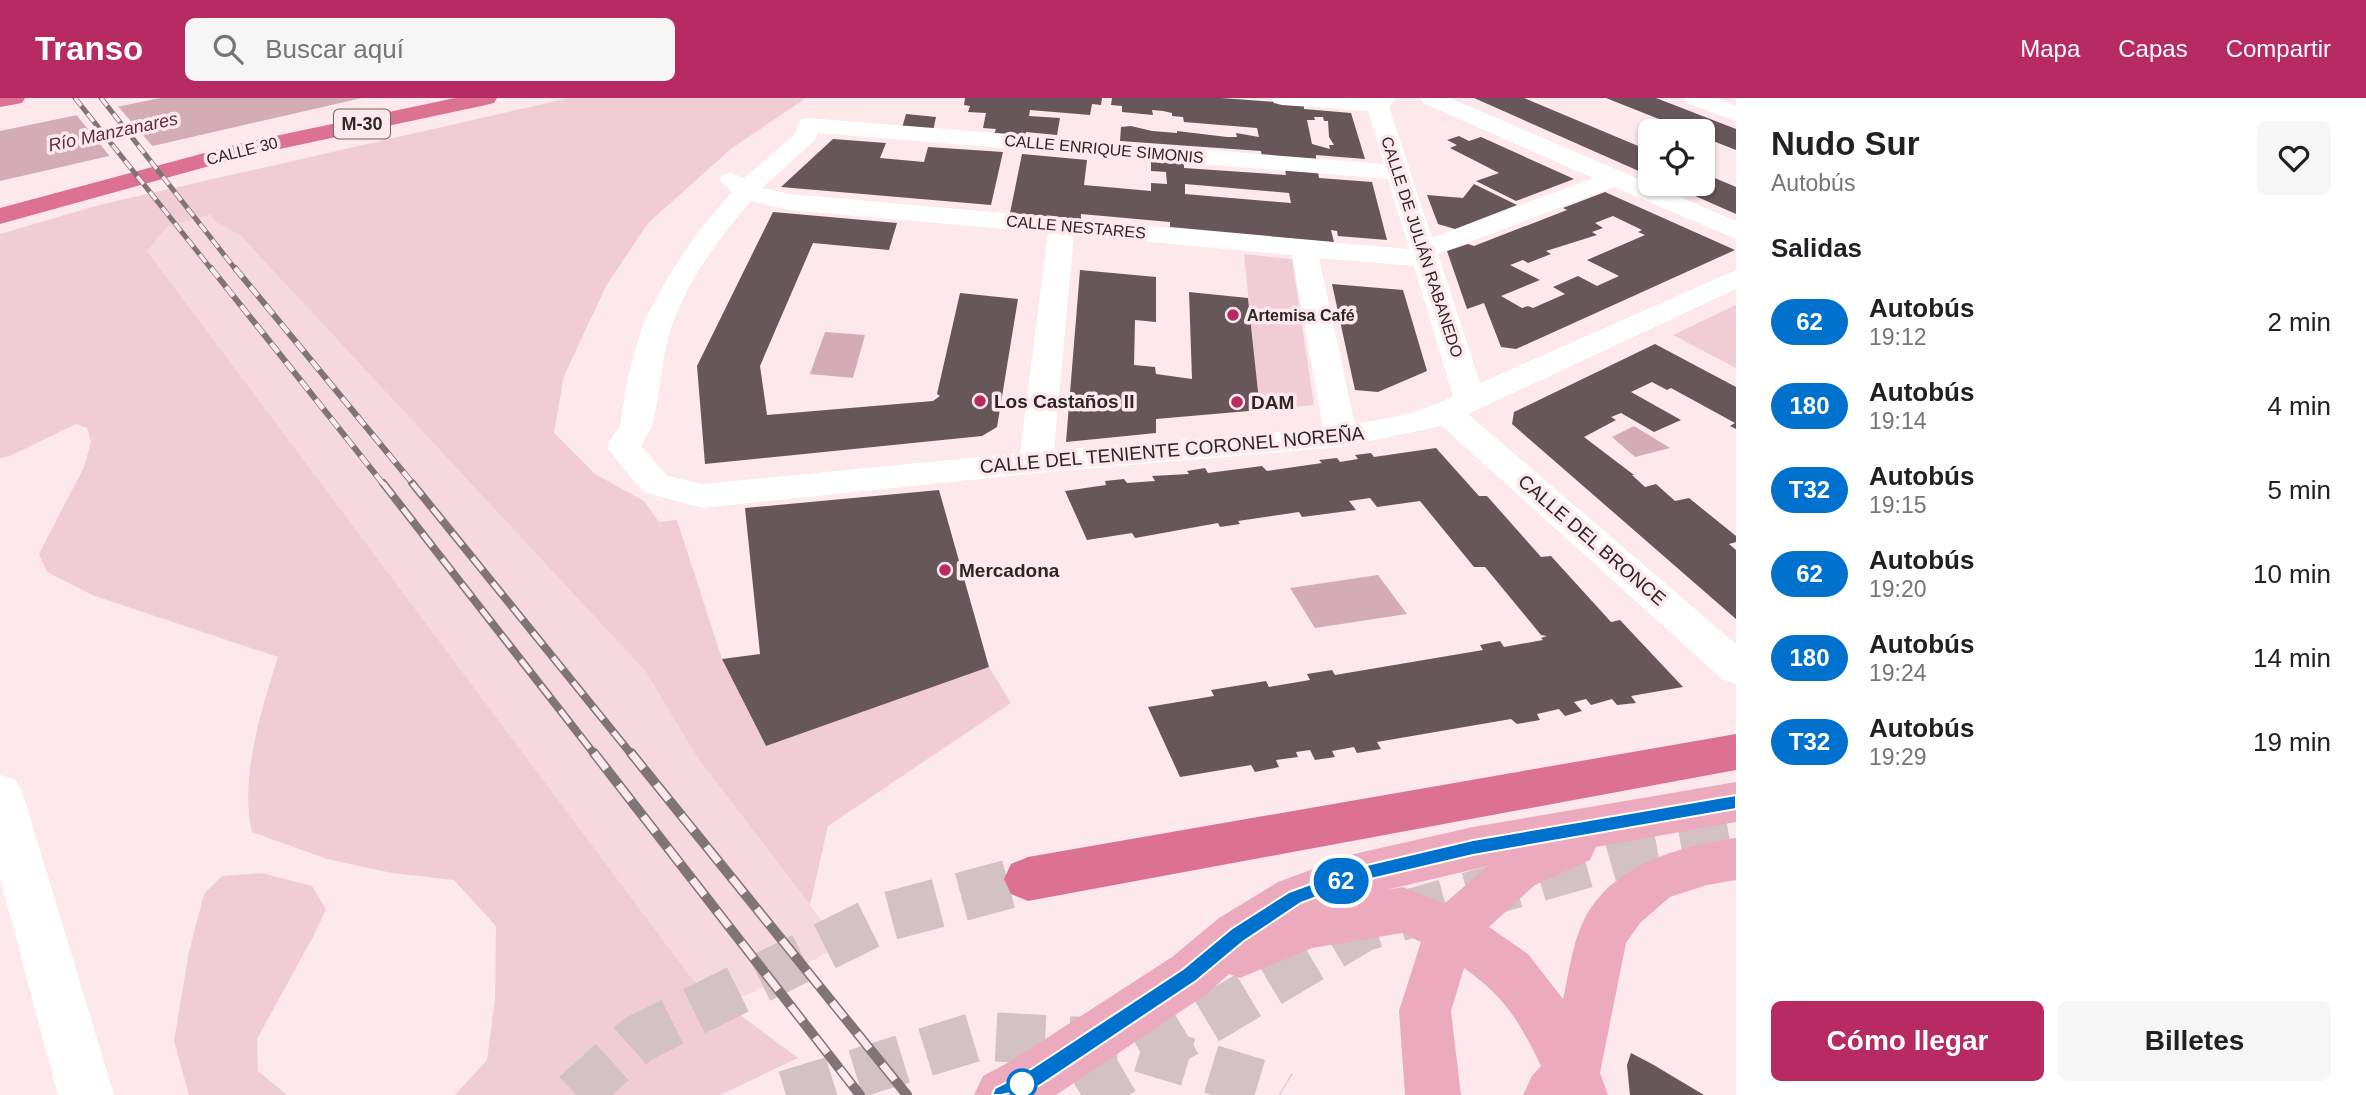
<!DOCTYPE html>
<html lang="es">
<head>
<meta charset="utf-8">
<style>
	:root { --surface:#fff; --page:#f6f6f6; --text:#202124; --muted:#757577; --accent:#b72a62 }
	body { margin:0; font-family:Arial,sans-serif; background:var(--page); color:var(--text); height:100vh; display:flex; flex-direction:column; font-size:26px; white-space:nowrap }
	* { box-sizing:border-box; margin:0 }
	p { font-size:23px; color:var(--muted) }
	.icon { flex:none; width:38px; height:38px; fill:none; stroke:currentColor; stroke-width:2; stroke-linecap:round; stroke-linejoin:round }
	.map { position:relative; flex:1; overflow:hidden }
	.drawer { display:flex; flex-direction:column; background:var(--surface); width:630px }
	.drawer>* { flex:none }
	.badge { padding:0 14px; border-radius:23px; font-size:24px; line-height:46px }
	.tools { position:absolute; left:1638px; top:21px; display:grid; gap:14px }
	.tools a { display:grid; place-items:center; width:77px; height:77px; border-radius:10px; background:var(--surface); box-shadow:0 2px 5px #0004; font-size:35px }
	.map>.badge { position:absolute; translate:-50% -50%; box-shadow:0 0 0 4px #fff }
	h2 { padding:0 35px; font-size:26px; line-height:63px }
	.round { display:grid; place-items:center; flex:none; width:74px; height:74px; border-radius:10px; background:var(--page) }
	.head { display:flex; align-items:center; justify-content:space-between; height:119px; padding:0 35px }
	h1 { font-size:33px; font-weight:800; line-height:52px }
	.cta { display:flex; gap:14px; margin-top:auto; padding:14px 35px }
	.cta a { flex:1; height:80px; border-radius:10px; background:var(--accent); color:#fff; font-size:28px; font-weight:800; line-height:80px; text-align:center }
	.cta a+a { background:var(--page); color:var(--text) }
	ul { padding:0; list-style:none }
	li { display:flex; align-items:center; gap:21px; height:84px; padding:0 35px }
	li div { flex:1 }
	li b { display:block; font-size:26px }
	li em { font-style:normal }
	li .badge { min-width:77px; font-weight:700; text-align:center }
	header { display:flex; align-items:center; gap:42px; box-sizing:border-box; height:98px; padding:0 35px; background:var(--accent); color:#fff }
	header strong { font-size:33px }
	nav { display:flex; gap:38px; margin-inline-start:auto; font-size:24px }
	.search { width:490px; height:63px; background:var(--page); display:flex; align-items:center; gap:18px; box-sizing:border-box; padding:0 24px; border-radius:10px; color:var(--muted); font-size:26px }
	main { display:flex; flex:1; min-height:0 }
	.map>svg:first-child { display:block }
</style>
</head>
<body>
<header>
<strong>Transo</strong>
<div class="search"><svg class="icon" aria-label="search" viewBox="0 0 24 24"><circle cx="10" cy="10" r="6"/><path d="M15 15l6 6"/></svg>Buscar aquí</div>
<nav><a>Mapa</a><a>Capas</a><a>Compartir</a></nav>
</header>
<main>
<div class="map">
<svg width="1736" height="997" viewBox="0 0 1736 997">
	<rect width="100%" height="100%" fill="#fde8ec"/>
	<path fill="#f6d9e0" d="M212,115L215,124L240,137L646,574L697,659L840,847L773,885L726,906L693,882L147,153L167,129Z"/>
	<g fill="#f0ccd4">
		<path d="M569,0H806L732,50L648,125L606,188L564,278L554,335L595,376L644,403L659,424L677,422L722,561L766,648L989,569L1011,605L828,728L810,807L697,659L646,574L240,137L215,124L211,116L167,129L147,153L693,882L798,960L720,997H455L487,962L495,901L496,828L454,782L392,775L327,761L252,734C239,680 262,610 278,559L92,497L47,474L39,456L84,369L91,344L87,330L76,326L10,358L0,360V136L99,107Z"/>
		<path d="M1244,156L1292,161L1314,307L1260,312Z"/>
		<path d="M1736,207V270L1673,237Z"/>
		<path d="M262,775L312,788L326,811L315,835L257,941L258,973L287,997H189L174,943L189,854L204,796L222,778Z"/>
	</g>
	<g fill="#d3acb6">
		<path d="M160,0H362L0,83V33Z"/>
		<path d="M825,234L865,237L853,280L810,276Z"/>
		<path d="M1634,328L1670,350L1635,359L1612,339Z"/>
		<path d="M1378,477L1407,516L1315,530L1290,490Z"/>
	</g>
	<path fill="#fde8ec" d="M116,6L155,51L112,61L74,14Z"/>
	<g fill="#67565a" fill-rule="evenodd">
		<path d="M965,0H1102L1101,7L1092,6L1090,17L1030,12L1029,18L1060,20L1057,37L1026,34L1024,40L994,37L996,31L983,30L986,15L968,14L970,8L964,7Z"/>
		<path d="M1112,0H1221L1304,6V11L1351,15L1365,61L1316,57V63L1262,59L1261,53L1120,43L1121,29L1131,28L1152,33L1177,35V33L1227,39H1237L1236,35L1259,39L1257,30L1184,24L1183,19L1172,18V15L1163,13L1152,12L1153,17L1122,14V8L1111,7ZM1314,19H1323L1324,23H1328L1329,39L1334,47H1329L1330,51L1312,46L1307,22H1315Z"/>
		<path d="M1474,0H1524L1650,53V78Z"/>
		<path d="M1606,0H1656L1736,31V52L1703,39V33H1689Z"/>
		<path d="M906,16L936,19L933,33L902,30Z"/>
		<path d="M1459,38L1469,43L1481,39L1574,81L1516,103L1476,83L1499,75L1450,50L1457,47L1447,42Z"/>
		<path d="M833,41L886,45L880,60L924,64L928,49L1003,54L991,107L781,89Z"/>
		<path d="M1022,56L1087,62L1084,87L1151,93V85L1167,86L1166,74L1151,73V61L1184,63V70L1286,77L1285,71L1318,74L1319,80L1372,84L1387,142L1338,138L1337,133L1331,132L1334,144L1170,129V124L1081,116V121L1010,115ZM1185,86L1289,95L1291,105L1185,96Z"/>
		<path d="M1703,75L1736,89V116L1668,86H1703Z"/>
		<path d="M1474,86L1517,107L1455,131L1438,126L1427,97L1463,100Z"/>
		<path d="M1605,94L1735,152L1516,251L1501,249L1484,205L1467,211L1447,153L1468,146L1474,148L1567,112L1563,110ZM1613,118L1642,132L1638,134L1645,137L1587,162L1619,178L1597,188L1578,178L1553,189L1565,196L1533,210L1528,208L1522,210L1501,198L1540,182L1510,167L1523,162L1528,165L1551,156L1546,153L1597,137L1592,134L1603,130L1595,125Z"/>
		<path d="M773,114L897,125L889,152L813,145L760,268L767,317L933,303L940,298L937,296L960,195L1018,201L997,329L982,338L705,366L697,268Z"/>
		<path d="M1080,172L1156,179V224L1135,222L1134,267L1155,269L1156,276L1192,281L1189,194L1248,200L1260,312L1156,321V335L1066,344Z"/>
		<path d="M1332,186L1403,192L1427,273L1378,294L1355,292Z"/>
		<path d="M1655,246L1736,289V331L1730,328L1735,325L1671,290L1667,292L1652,284L1631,294L1681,322L1654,334L1621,315L1611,319L1616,322L1584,339L1634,377H1632L1645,389L1656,386L1675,403L1689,400L1736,438V444L1729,446L1736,452V521L1512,326L1514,314Z"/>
		<path d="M1436,350L1479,398H1487L1541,459L1551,458L1611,524L1620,522L1683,589L1631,598L1636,605L1617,607L1612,601L1591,607L1586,601L1574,604L1582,613L1565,618L1559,611L1537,616L1540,622L1517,626L1511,621L1377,644L1381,651L1357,655L1354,649L1332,653L1335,659L1315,662L1310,652L1296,654L1298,659L1276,662L1279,669L1255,674L1251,667L1180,679L1148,609L1214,598L1211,592L1266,583L1269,589L1310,582L1307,576L1332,572L1335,577L1483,552L1480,547L1500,543L1504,549L1543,542L1541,540L1547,538L1541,537L1485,469H1474L1420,403L1377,409L1370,400L1349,403L1356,412L1302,419L1299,414L1238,423L1240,426L1220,429L1218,425L1135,440L1132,435L1087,442L1065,393L1106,387L1105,383L1124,381L1127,385L1155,383L1152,378L1189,376L1187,373L1205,370L1208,375L1262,368L1267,373L1322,365L1319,362L1337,360L1340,364L1358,361L1355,357L1371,355L1374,359Z"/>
		<path d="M939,392L989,569L766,648L722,561L760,556L745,410Z"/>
		<path d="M1631,955L1652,966L1704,997H1630L1627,967Z"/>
	</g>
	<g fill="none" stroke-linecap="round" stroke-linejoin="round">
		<g stroke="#d3c1c5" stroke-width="49" stroke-dasharray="49 24" stroke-linecap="butt">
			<path d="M576,997L638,941L882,820L1028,781"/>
			<path d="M786,997L978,938L1129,946L1263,987L1280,997"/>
			<path d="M1081,997L1363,829L1633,752L1736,733"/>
		</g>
		<g fill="#fff" fill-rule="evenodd">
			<path d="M1271,0H1397L1389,9L1432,140L1593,80L1423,5L1420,0H1450L1736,123V141L1614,89L1438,156L1480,285L1736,172V191L1468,316L1736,546V586L1722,581L1442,328L1341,349L1036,375L702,410L643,394L608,351L609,343L620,328L628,278L643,225L668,179L697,135L732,94L719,82L722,77L731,75L744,80L795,36L800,22L808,20L1384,66L1368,13L1282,7L1274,5ZM818,35L1388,81L1409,151L790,96L762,90L814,43ZM751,103L790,112L1048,135L1020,355L702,386L667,378L642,349C643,340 651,334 653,325C661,292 661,257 673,225C689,180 720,139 751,103ZM1074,137L1292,157L1323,330L1054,352ZM1319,160L1414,168L1453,298C1422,315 1389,320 1355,326Z"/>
			<path d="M1684,0H1715L1736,8V23L1687,5Z"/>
			<path d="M0,677L16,682L23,696L114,997H58L0,780Z"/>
		</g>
		<path fill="#ebaabe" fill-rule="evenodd" d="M1736,684V724L1596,749L1590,762L1535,787L1489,829L1528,856L1563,901C1569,875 1572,846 1584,822C1613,765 1679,749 1736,740V782L1707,787L1670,799L1640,825L1626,845L1600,975L1608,997H1523L1532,978L1541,968C1519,923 1506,900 1464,870L1451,913L1461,997H1405L1399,913L1421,844L1402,835L1312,850L1240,880L1229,876L1208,895L1056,997H974L983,978L1013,962L1172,859L1219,820L1278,784L1354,756L1473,729ZM1488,768L1444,806L1403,789L1386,792Z"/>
		<g fill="#dd7192" fill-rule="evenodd">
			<path d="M0,0H25L22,5L0,9Z"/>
			<path d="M455,0H497L494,5L486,7L242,59L0,126V110L238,46Z"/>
			<path d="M1736,636V672L1028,803L1011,796L1004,781L1011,766L1028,759Z"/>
		</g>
		<defs>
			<g id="rail-far3">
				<path d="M75,0L212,172"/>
				<path d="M101,0L236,172"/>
			</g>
			<g id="rail-far2">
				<path d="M211,170L384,387"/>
				<path d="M235,170L414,387"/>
			</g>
			<g id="rail-far1">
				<path d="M383,385L595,657"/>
				<path d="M412,385L632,657"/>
			</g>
			<g id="rail">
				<path d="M594,655L860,997"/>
				<path d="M631,655L907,997"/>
			</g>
		</defs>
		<use href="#rail-far3" stroke="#817477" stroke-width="5"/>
		<use href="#rail-far2" stroke="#817477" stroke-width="6"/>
		<use href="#rail-far1" stroke="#817477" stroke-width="8"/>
		<use href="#rail" stroke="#817477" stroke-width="10"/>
		<use href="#rail-far3" stroke="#fde8ec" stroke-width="3.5" stroke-dasharray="10" stroke-linecap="butt"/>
		<use href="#rail-far2" stroke="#fde8ec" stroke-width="4.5" stroke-dasharray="12" stroke-linecap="butt"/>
		<use href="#rail-far1" stroke="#fde8ec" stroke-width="5" stroke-dasharray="16" stroke-linecap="butt"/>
		<use href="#rail" stroke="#fde8ec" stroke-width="7" stroke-dasharray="20" stroke-linecap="butt"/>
	</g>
	<path fill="#0072ce" stroke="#fff" stroke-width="2" d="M1736,697V711L1473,757L1354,785L1301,805L1244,843L1196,883L1039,988L1002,997H992L995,990L1025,975L1183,871L1231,831L1289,794L1354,770L1473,742Z"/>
	<g fill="#b72a62" stroke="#fde8ec" stroke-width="2.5">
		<circle cx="1233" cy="217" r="7"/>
		<circle cx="980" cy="303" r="7"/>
		<circle cx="1237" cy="304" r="7"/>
		<circle cx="945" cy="472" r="7"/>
	</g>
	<circle fill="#fff" stroke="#0072ce" stroke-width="3.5" cx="1022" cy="986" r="14"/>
	<g text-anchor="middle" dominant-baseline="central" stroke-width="7" stroke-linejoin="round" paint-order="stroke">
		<g font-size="16" fill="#2d2527" stroke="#fde8ec">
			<text transform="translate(1104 51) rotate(5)">CALLE ENRIQUE SIMONIS</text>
			<text transform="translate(242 53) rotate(-14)">CALLE 30</text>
			<text transform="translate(1076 129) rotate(5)">CALLE NESTARES</text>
			<text transform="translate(1422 149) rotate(72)">CALLE DE JULIÁN RABANEDO</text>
		</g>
		<g font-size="16" font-weight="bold" fill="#2d2527" stroke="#fde8ec" text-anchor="start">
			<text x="1247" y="217">Artemisa Café</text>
		</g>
		<rect fill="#fde8ec" stroke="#6b6062" stroke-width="2" x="334" y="11.5" width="56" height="29" rx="5"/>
		<g font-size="18" font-weight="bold" fill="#2d2527">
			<text x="362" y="26">M-30</text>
		</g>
		<g font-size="18" font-style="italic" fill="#602d3c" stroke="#fde8ec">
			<text transform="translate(113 34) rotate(-12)">Río Manzanares</text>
		</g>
		<g font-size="19" font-weight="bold" fill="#2d2527" stroke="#fde8ec" text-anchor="start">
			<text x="994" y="303">Los Castaños II</text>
			<text x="1251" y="304">DAM</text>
			<text x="959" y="472">Mercadona</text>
		</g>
		<g font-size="19" fill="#2d2527" stroke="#fde8ec">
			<text transform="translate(1172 352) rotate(-5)">CALLE DEL TENIENTE CORONEL NOREÑA</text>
			<text transform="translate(1592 442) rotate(41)">CALLE DEL BRONCE</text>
		</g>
	</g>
</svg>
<div class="tools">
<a><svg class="icon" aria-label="locate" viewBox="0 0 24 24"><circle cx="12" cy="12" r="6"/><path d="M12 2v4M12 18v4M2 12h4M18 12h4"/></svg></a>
</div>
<b class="badge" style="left:1341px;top:783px;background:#0072ce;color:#fff">62</b>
</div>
<section class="drawer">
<div class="head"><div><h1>Nudo Sur</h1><p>Autobús</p></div><a class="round"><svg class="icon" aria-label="heart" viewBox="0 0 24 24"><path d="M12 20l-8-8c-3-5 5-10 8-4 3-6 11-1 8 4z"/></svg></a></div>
<h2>Salidas</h2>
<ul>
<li><span class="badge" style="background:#0072ce;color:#fff">62</span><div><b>Autobús</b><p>19:12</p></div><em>2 min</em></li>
<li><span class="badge" style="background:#0072ce;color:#fff">180</span><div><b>Autobús</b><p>19:14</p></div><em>4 min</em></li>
<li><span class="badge" style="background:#0072ce;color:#fff">T32</span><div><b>Autobús</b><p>19:15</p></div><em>5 min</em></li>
<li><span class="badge" style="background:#0072ce;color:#fff">62</span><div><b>Autobús</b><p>19:20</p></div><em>10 min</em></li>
<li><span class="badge" style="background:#0072ce;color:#fff">180</span><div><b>Autobús</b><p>19:24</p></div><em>14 min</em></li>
<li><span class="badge" style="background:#0072ce;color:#fff">T32</span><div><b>Autobús</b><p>19:29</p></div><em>19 min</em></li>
</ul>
<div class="cta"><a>Cómo llegar</a><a>Billetes</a></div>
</section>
</main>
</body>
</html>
